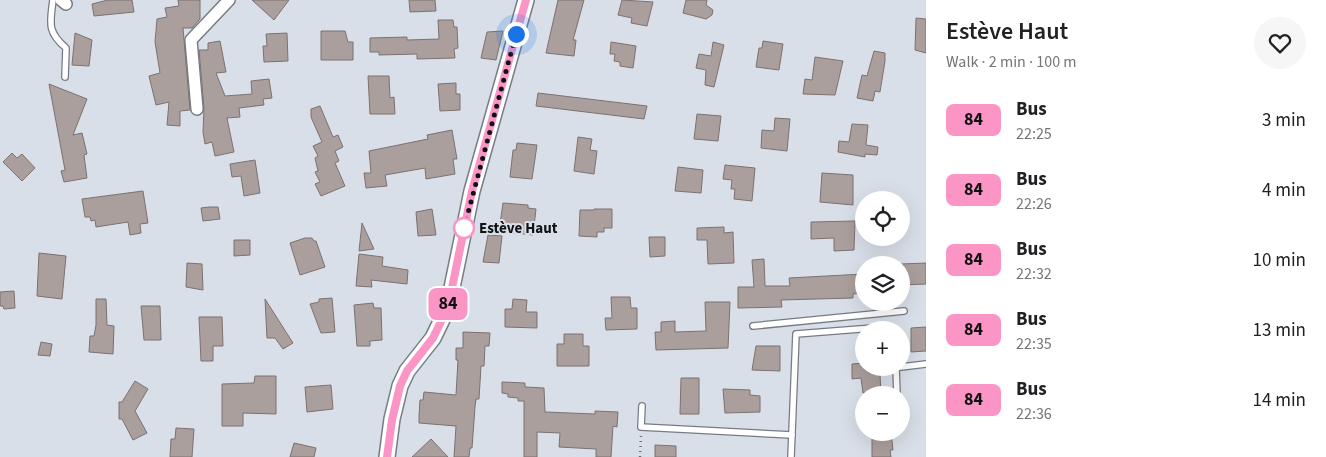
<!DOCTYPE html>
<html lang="en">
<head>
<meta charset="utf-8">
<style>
	:root { --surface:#fff; --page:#f6f6f6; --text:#202124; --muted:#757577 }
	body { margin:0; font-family:"Source Sans 3",sans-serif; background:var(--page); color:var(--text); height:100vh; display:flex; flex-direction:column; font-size:19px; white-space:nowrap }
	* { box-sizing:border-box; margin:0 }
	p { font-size:16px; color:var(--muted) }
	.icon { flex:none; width:28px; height:28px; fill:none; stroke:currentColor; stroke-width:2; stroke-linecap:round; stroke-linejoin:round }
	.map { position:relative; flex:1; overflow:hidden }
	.sheet { display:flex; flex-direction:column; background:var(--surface); width:400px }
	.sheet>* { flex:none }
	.badge { padding:0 10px; border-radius:8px; font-size:18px; line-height:32px }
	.fabs { position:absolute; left:855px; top:191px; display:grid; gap:10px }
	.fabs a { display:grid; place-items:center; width:55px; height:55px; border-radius:50%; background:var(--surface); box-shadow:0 5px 20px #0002; font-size:25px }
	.you { position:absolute; width:25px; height:25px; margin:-12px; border:4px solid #fff; border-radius:50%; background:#1a73e8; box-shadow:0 0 0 8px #1a73e833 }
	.map>.badge { position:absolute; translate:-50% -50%; box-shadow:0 0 0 2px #fff }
	.round { display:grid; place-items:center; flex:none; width:52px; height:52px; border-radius:26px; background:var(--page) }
	.head { display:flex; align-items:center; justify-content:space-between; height:85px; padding:0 20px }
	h1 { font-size:24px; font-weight:600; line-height:38px }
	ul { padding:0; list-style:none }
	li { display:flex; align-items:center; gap:15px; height:70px; padding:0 20px }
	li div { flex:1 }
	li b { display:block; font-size:19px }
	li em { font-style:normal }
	li .badge { min-width:55px; font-weight:700; text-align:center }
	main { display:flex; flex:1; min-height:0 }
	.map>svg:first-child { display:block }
</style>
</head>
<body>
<main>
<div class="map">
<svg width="926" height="457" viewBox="0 0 926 457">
	<rect width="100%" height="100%" fill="#d9dfe8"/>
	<g fill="#aa9f9c" stroke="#7c716f">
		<path d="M108,0H132L134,12L94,16L92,4Z"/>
		<path d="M178,0H200V19L192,28H183L190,110L180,111V126L167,125L169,102L156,105L149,76L160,73L155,42L157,19L167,17L165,8L179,6Z"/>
		<path d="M252,0H289L274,20Z"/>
		<path d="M409,0H435L436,11L410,12Z"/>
		<path d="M558,0H584L573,40H576L574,56L546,53Z"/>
		<path d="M622,0L653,2L647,26L631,23L632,18L618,15Z"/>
		<path d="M686,0H707L706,5L713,10L712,15L706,19L683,13Z"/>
		<path d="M916,18L926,19V53L915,50Z"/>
		<path d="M438,20H453L454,27H457L458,48L454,49L455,58L417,59V54L379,55V52H370V38L407,37V40L439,39Z"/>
		<path d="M321,31H345L348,42H353V60H321Z"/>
		<path d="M503,31L496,60L481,58L487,32Z"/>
		<path d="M75,33L92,40L89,66L72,65Z"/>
		<path d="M287,33L288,61L264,62L263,46H267L266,34Z"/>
		<path d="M220,41L226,72L216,73L225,96L252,94L251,81L269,79L272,98L263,99L264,105L239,108L240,117L227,118L234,152L215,156L212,142L205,144L203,132L204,108L199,50H208V43Z"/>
		<path d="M763,41L783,44L779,70L756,67L759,48H762Z"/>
		<path d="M611,42L636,46L633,68L620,66V62L614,61L615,54H610Z"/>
		<path d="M713,42L724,45L714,87L705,85L706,70L696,68L699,54L711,56Z"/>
		<path d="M874,51L885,53V61L880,92L875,91L873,101L857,98L862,75L867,76Z"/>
		<path d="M815,57L843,61L835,95L803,94L805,79L812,80Z"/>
		<path d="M368,76H389L390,98L394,97L395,114H370Z"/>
		<path d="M456,83V94H460V110L440,111L438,84Z"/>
		<path d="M49,84L87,99L73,135L82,133L87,154L84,155L87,178L64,182L61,171L65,170Z"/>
		<path d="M538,93L647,106L644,119L536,106Z"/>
		<path d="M320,106L333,137L338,135L343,147L335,151L339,161L335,163L345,186L321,196L315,184L320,182L315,172L318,171L315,158L318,156L313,146L322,142L311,117V109Z"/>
		<path d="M697,114L721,116L718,141L694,139Z"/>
		<path d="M775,118L790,119L787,151L761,148L762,130L774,131Z"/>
		<path d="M852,124L868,125L866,145L878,147L877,155L865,154V157L838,152L839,141L849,142Z"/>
		<path d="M452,130L457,159H453L455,174L426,179L425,168L385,175L387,186L366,188L364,173H371L369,151L428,139L427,135Z"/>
		<path d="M578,137L592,139L590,150L597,151L594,174L574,171Z"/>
		<path d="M517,143L537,145L532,179L510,177L513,150H516Z"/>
		<path d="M12,153L17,158L22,154L35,168L22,181L3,162Z"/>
		<path d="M255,160L260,193L244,196L241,176L232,177L230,164Z"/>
		<path d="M725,165L755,168L752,201L734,199L735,189H731L732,180L723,179Z"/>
		<path d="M678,167L703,170L701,193L675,191Z"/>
		<path d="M822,173L853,175V205L820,202Z"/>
		<path d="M143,191L148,223L140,224L141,233L130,235L128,222L96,227L95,220L91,221L90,217H85L82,199Z"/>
		<path d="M503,203L528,205V208L536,209L533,235L499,231Z"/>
		<path d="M209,207H218L220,219L203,221L201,208Z"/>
		<path d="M432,209L436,235L418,236L416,212Z"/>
		<path d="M594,209H612V228H604V232H597V237L579,236L580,210H594Z"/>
		<path d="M855,221L854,250L834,251V238L811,239V222Z"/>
		<path d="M362,223L374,249L359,251Z"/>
		<path d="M724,227V233L733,232L734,263L708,264L707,240H697V228Z"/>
		<path d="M488,235L502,236L499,263L483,262Z"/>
		<path d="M649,237H665V256L650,257Z"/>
		<path d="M305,238H312L314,241H316L325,267L300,275L290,243Z"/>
		<path d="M234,240H250V255L234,256Z"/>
		<path d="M39,253L66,256L62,299L37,296Z"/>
		<path d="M359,254L383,257L382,266L408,270L407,284L371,280L372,287L356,286Z"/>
		<path d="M764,259L765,286H790L789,278L864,274V293L853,294V298L781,300L782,307L738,308V287H754L752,260Z"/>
		<path d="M187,263L202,264L203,290L186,287Z"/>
		<path d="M926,263V284L901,285V264Z"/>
		<path d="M14,291L15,308L4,309L3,306H0V292Z"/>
		<path d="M611,297H630L631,308H637V329L606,330L605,318H612Z"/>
		<path d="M332,298L335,332L321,333L310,304L319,302V299Z"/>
		<path d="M96,299H106L107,325L114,326L113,354L89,352L90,336H94L96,325Z"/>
		<path d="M265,299L293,343L283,349L275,338H267Z"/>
		<path d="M513,299L527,300L526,312H537V328L505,327V309H512Z"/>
		<path d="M705,302H730L728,348L656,350L655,332H661V322L675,321V332L706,331Z"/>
		<path d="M373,303L374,308H381L382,340L370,341V346H357L354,305Z"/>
		<path d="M141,306H160L161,340H144Z"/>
		<path d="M199,317H222L223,346H213V361H201Z"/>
		<path d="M926,327V351L911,352V328Z"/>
		<path d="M463,332L490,333L489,346H485L484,366H481L479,399H476L475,407L472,448H470L469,457H454L456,426L419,423V416L420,400H423L424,392L456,395L458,360H456V348H463Z"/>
		<path d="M564,334H583V346H589V366H557V344H564Z"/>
		<path d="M41,342L52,344L50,356L38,355Z"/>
		<path d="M756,346H780V371L752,370Z"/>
		<path d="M864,363V368H885L886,374L880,375L881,391L863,393L861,378L852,379V364Z"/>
		<path d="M255,376H276V414L243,413V426H222V384L254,383Z"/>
		<path d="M681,378H699V414H680Z"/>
		<path d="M135,381L148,389L135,411L147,433L133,440L122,419H119V402H122Z"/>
		<path d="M502,382L525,383V387L544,388L545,412L595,414V411L618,412L617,427L613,426L611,457H596V449L559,447L560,433L537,432V457H524V401H518V398L508,397V394L502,393Z"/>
		<path d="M331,385L333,409L307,412L305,387Z"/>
		<path d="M723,389L750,390V395L760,396V412L725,413Z"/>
		<path d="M176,428L194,429L192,457H170L171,439H175Z"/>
		<path d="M872,432H891L893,450H890L891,457H872Z"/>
		<path d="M431,439L448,457H412Z"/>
		<path d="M294,443L316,448L314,457H290Z"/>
		<path d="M655,445L676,446V457H655Z"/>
	</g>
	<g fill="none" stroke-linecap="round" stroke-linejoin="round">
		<defs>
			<g id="service">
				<path d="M53,0C50,23 47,32 66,48L65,77"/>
				<path d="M753,326L904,311"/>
				<path d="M901,367L926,364"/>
				<path d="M896,368L897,395"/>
				<path d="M642,406L641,427L792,435"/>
				<path d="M791,457L796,334L873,328L885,330"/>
			</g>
			<g id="minor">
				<path d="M61,0L66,4"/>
				<path d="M197,109L191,40L229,0"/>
			</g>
			<path id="tertiary" d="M387,457L392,419L400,386L407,371L433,338L448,307L472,191L526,0"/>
		</defs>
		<use href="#service" stroke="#777c84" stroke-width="8"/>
		<use href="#minor" stroke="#777c84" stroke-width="14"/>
		<use href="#tertiary" stroke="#777c84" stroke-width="18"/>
		<path stroke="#6c7076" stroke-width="2.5" stroke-dasharray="1 4" stroke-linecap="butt" d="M640,457L641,436"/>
		<use href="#service" stroke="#fff" stroke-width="5.5"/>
		<use href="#minor" stroke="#fff" stroke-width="11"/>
		<use href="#tertiary" stroke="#fff" stroke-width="15"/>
	</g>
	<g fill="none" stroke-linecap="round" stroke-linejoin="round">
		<defs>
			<path id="line" d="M387,457L392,420L400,386L407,371L433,338L448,307L472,191L526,0"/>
		</defs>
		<use href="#line" stroke="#fff" stroke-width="11"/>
		<use href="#line" stroke="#fa95c5" stroke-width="8"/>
		<path stroke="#101215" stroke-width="5" stroke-dasharray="0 9" d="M464,228L516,34"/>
	</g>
	<circle fill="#fff" stroke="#fa95c5" stroke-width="2.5" cx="464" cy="228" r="10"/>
	<g text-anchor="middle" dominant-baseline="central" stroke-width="4" stroke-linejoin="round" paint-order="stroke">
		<g font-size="15" font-weight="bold" fill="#101215" stroke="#d9dfe8" text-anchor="start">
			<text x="479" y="228">Estève Haut</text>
		</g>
	</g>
</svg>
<div class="fabs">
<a><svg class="icon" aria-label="locate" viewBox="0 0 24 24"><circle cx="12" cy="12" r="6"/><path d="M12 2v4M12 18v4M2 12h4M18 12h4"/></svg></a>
<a><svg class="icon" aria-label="layers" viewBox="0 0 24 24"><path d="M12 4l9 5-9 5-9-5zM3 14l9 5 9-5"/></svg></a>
<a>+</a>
<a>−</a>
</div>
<div class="you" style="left:516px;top:34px"></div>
<b class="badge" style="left:448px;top:304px;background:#fa95c5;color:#111">84</b>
</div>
<section class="sheet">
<div class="head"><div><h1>Estève Haut</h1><p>Walk · 2 min · 100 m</p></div><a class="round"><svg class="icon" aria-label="heart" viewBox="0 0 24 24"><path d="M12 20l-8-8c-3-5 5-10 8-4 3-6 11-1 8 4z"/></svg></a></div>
<ul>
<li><span class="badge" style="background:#fa95c5;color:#111">84</span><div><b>Bus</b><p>22:25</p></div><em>3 min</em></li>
<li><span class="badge" style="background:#fa95c5;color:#111">84</span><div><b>Bus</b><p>22:26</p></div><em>4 min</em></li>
<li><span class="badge" style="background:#fa95c5;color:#111">84</span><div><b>Bus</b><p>22:32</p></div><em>10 min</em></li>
<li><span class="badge" style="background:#fa95c5;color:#111">84</span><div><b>Bus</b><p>22:35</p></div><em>13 min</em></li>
<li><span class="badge" style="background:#fa95c5;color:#111">84</span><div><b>Bus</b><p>22:36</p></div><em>14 min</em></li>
</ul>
</section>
</main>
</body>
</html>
